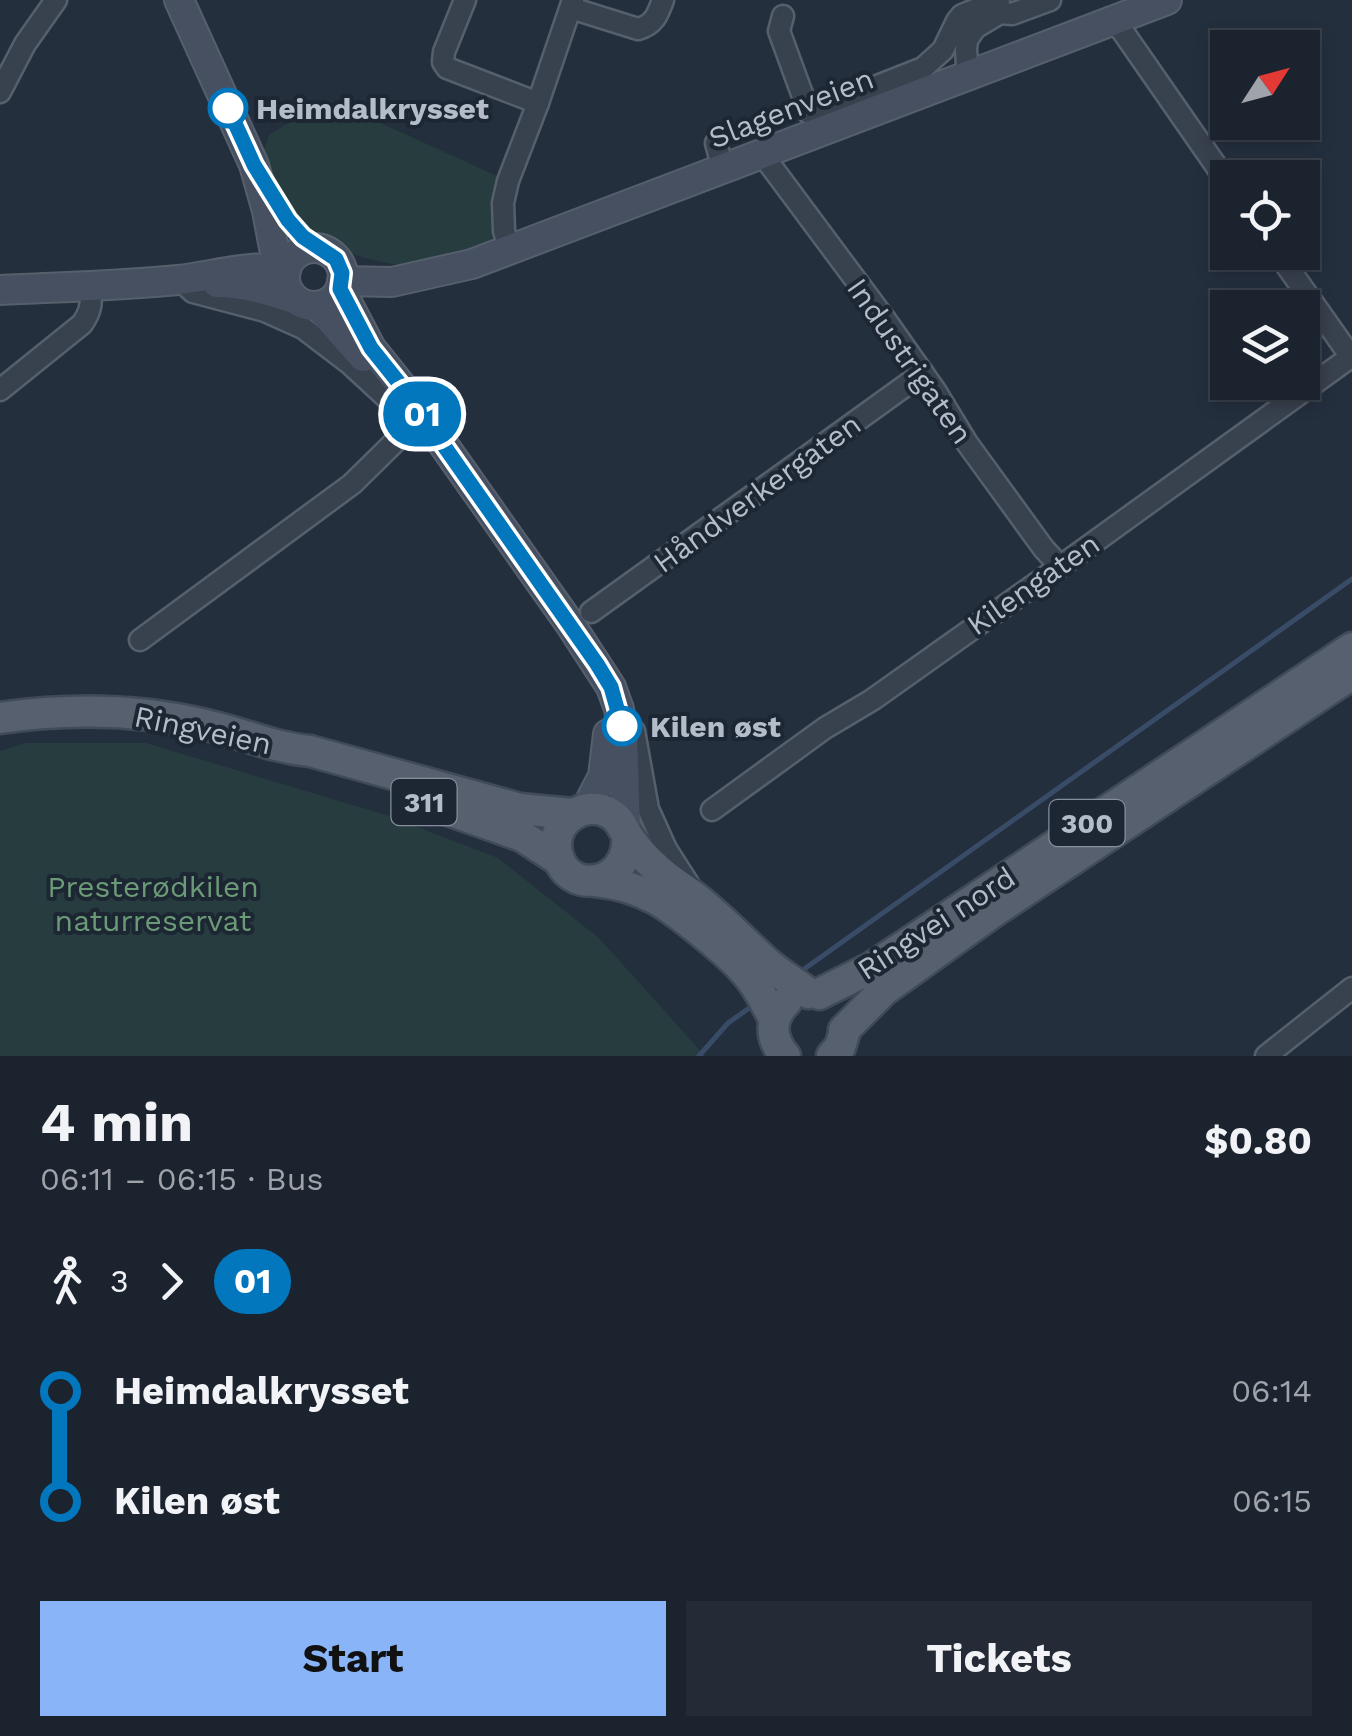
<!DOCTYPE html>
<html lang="en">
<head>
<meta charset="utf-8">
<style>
	:root { --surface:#1b232e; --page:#242b36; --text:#f1f3f6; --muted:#a0a4aa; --line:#39404a; --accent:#8ab4f8 }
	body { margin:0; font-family:"Work Sans",sans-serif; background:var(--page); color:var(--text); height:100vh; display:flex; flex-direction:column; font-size:38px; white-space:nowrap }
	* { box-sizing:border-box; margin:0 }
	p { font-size:32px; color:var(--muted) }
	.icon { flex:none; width:55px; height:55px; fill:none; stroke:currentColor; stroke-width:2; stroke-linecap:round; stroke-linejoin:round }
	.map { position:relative; height:1056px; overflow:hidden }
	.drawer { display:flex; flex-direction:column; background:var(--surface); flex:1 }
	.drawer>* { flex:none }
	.badge { padding:0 20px; border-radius:32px; font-size:35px; line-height:65px }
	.needle { width:65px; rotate:54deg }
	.controls { position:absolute; left:1210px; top:30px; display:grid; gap:20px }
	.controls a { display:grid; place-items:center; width:110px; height:110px; border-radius:0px; background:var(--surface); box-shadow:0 5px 15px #0003,0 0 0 2px var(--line); font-size:50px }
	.map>.badge { position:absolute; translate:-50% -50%; box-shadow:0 0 0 5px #fff }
	.legs { display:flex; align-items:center; gap:15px; height:110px; padding:0 40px; font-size:32px }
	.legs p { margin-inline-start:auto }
	.headline { display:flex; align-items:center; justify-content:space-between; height:170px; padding:0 40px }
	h1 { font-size:55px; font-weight:700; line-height:75px }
	.button { display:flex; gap:20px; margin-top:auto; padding:20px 40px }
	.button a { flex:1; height:115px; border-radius:0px; background:var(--accent); color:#111; font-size:40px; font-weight:700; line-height:115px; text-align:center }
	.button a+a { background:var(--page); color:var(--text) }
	ul { padding:0 40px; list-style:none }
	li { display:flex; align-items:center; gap:35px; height:110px; font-size:38px }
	li i { display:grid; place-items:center; width:15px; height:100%; margin:0 12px; background:currentColor }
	li i::after { content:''; width:25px; height:25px; margin:-12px; border:8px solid; border-radius:50%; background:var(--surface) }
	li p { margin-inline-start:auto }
	li:first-child i { background:linear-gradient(#0000 50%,currentColor 0) }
	li:last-child i { background:linear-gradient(currentColor 50%,#0000 0) }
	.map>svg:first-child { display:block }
</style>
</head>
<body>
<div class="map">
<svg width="1352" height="1056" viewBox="0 0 1352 1056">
	<rect width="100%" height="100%" fill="#242f3e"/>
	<g fill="#263c3f">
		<path d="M328,99L508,181L504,222L495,246C473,252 449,262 427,265C390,270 321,249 296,221C282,204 271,180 260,161L269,135Z"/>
		<path d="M25,743H146L386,815L498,858L599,938L705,1056H0V751Z"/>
	</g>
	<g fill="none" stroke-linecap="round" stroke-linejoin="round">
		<g stroke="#394c67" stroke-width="5">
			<path d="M800,972L1352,579"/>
			<path d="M699,1056L728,1023L755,1004"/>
		</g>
		<defs>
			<g id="minor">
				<path d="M465,0L444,52L443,62L447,68L538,103"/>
				<path d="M571,8L638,29C654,25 658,14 663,0"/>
				<path d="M783,16L779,31L809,113L923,68L943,50L957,21L962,15L999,0"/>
				<path d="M1109,22L1121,29L1228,183"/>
				<path d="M970,75L967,65L966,49L967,40L975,28L1000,13L1012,14L1050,0"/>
				<path d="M0,92L25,44L56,0"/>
				<path d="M716,143L723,169"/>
				<path d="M762,154L884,318L936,392L967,443L1044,549L1060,566"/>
				<path d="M510,251L504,231L503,203L508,181L538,103L573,0"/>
				<path d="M1277,252L1351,357"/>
				<path d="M0,390L82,324C92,310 92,301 89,285"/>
				<path d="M591,612L923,373"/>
				<path d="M140,640L352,484L414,423L349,363L303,328L265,311L193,292L180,280"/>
				<path d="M634,731L648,809L666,849L689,885"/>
				<path d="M712,810L825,728L872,700L1075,556L1352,356"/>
				<path d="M1266,1056L1352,988"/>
			</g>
			<g id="secondary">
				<path d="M179,0L254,165L267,211L274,248L286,268"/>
				<circle cx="314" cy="277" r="29"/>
				<path d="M342,281L392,282L472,264L1167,0"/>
				<path d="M217,283C244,283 269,291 294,299"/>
				<path d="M340,289L371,348L407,393L570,624L611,687L619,709L623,732L626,832"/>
				<path d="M0,290C59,287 119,286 178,280C215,276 248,264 286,270"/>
				<path d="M318,306L363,357"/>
				<path d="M586,809L603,776L608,734"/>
			</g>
			<g id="primary">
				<path d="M0,718C69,708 139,709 206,725C242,733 274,748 310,751L520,809L573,814"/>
				<path d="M428,803L522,836L559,860"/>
				<path d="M627,836C631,886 566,898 557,852C551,821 585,798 611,814C621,820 623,830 629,838C636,848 646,859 655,867C669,881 688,891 703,904C725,922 744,942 765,961C778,973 794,982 808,993"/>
				<path d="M595,881C647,886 672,908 711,940C725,952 739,963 750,978C760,990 766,1005 774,1018"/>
				<path d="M819,994L871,968L1352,648"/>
				<path d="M844,1030L884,990L993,912L1352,674"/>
				<path d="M785,1056C770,1038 769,1019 786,1002"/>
				<path d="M832,1056L840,1047L844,1034"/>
			</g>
		</defs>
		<use href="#minor" stroke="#565f6c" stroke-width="25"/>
		<use href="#secondary" stroke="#565f6c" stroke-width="32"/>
		<use href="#primary" stroke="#414a57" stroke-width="35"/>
		<use href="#minor" stroke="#38414e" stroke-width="20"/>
		<use href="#secondary" stroke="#465061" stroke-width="28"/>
		<use href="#primary" stroke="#56606e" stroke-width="30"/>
	</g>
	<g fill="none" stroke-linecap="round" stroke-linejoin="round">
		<defs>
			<path id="line-1" d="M228,108L254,165L288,220L303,237L336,259L342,273L340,289L371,348L407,393L597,664L611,687L622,726"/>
		</defs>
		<use href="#line-1" stroke="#fff" stroke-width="22"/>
		<use href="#line-1" stroke="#0277bd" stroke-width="15"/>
	</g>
	<g fill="#fff" stroke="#0277bd" stroke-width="5">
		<circle cx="228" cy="108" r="18"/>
		<circle cx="622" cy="726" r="18"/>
	</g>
	<g text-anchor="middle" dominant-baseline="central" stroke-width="8" stroke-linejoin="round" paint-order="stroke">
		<g fill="#1d2633" stroke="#878f9c" stroke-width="2.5">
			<rect x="391.5" y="779" width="65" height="46" rx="8"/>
			<rect x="1049.5" y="800" width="75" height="46" rx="8"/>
		</g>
		<g font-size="28" font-weight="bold" fill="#b4bcc9">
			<text x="424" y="802">311</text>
			<text x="1087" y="823">300</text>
		</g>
		<g font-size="30" font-weight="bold" fill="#b4bcc9" stroke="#1d2633" text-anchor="start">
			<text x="256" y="108">Heimdalkrysset</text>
			<text x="650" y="726">Kilen øst</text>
		</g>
		<g font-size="30" fill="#b4bcc9" stroke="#1d2633">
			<text transform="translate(791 108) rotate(-21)">Slagenveien</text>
			<text transform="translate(910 361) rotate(55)">Industrigaten</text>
			<text transform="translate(757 493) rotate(-36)">Håndverkergaten</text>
			<text transform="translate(1033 584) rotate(-35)">Kilengaten</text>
			<text transform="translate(203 730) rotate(12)">Ringveien</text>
			<text transform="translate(936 923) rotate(-33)">Ringvei nord</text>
		</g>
		<g font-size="30" fill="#6b9a76" stroke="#1d2633">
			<text x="153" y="886">Presterødkilen<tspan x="153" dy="34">naturreservat</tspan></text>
		</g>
	</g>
</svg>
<div class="controls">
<a><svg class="needle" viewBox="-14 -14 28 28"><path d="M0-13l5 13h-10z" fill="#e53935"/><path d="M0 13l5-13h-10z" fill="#a0a4aa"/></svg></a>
<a><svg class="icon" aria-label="locate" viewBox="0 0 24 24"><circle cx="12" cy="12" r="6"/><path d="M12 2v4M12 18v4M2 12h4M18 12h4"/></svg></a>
<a><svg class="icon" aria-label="layers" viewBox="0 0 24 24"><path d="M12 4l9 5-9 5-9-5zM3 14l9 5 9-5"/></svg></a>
</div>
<b class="badge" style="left:422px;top:414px;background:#0277bd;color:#fff">01</b>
</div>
<section class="drawer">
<div class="headline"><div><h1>4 min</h1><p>06:11 – 06:15 · Bus</p></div><b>$0.80</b></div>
<div class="legs"><svg class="icon" aria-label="walk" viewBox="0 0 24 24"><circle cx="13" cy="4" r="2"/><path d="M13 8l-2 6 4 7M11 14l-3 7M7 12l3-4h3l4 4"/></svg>3<svg class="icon" aria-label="forward" viewBox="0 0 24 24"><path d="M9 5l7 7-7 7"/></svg><b class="badge" style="background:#0277bd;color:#fff">01</b></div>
<ul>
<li><i style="color:#0277bd"></i><b>Heimdalkrysset</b><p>06:14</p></li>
<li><i style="color:#0277bd"></i><b>Kilen øst</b><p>06:15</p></li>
</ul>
<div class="button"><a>Start</a><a>Tickets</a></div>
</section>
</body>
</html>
